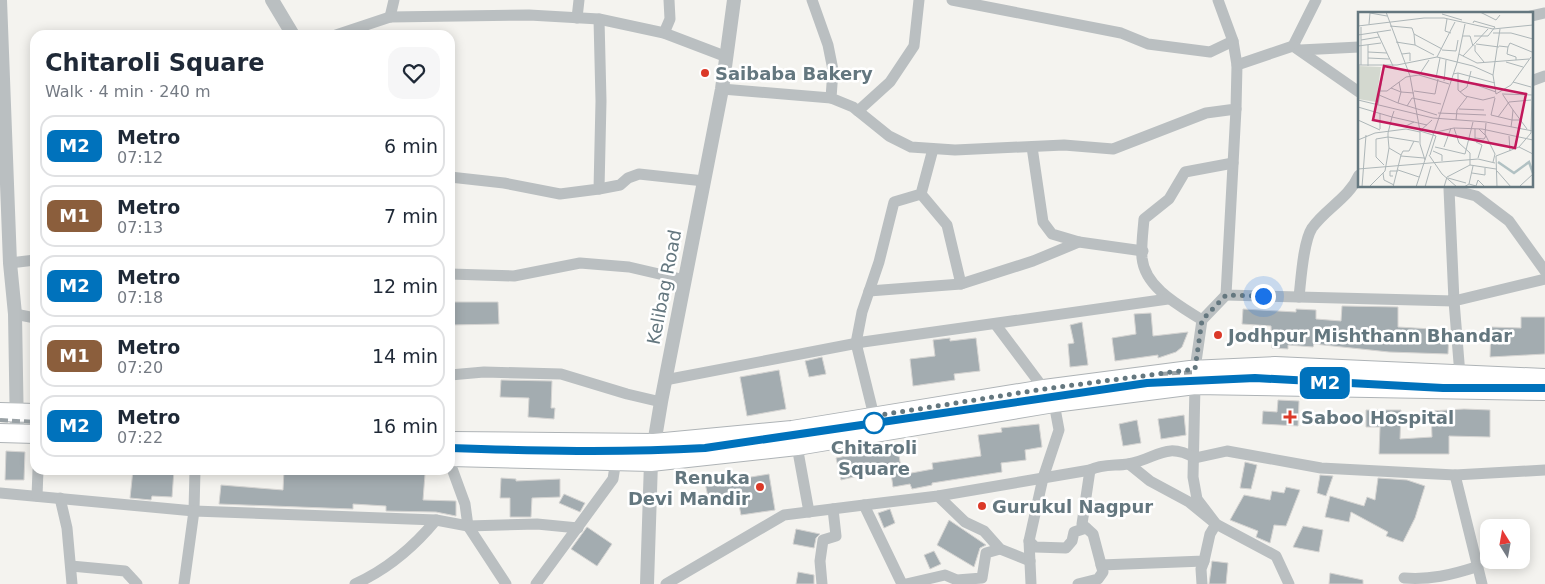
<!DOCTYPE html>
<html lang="en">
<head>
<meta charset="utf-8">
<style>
	:root { --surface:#fff; --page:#f6f6f7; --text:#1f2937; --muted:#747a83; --line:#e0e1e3 }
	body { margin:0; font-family:"DejaVu Sans",sans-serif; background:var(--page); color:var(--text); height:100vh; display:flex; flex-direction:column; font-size:19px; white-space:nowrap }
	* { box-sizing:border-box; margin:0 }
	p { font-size:16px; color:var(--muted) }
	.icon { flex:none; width:28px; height:28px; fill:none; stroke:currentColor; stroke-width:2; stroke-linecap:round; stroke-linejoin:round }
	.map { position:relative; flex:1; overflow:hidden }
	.panel { position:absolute; left:30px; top:30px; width:425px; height:445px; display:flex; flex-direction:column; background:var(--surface); border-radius:15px; box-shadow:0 2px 12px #0003 }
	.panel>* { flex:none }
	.badge { padding:0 10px; border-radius:8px; font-size:18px; line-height:32px }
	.needle { width:32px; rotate:349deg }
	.fabs { position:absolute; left:1480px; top:519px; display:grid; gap:10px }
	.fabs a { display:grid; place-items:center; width:50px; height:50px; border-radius:10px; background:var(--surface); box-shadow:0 2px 12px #0003; font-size:25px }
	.you { position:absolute; width:25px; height:25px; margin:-12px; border:4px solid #fff; border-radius:50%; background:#1a73e8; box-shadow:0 0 0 8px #1a73e833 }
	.map>.badge { position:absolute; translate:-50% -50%; box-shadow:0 0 0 2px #fff }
	.round { display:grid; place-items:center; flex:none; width:52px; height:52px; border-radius:15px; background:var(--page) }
	.head { display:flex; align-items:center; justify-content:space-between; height:85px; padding:0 15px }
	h1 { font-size:24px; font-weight:700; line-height:38px }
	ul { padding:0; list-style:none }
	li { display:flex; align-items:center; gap:15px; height:62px; margin:0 10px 8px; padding:0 5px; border:2px solid var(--line); border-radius:15px }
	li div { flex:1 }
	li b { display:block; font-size:19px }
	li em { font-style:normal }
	li .badge { min-width:55px; font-weight:700; text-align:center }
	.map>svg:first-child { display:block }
</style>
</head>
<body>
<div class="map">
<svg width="1545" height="584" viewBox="0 0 1545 584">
	<rect width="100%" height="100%" fill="#f4f3ef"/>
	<g fill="#a3acb0" stroke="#d5d4d2">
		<path d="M450,302H498L499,324L450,325Z"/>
		<path d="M1342,306L1398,307V327L1449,330L1448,354L1389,352L1314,344L1313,347L1288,345V349L1272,348L1271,326L1242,324L1243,309L1296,312V309L1316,310V319L1341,321Z"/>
		<path d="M1151,313L1153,336L1188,332L1182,347L1176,352L1158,358V355L1115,361L1112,338L1136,334L1134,314Z"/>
		<path d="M1521,317H1545V354L1490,357L1491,327L1521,328Z"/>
		<path d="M1082,322L1088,365L1070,367L1068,344L1074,343L1070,325Z"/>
		<path d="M950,338V341L976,338L980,371L954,374L955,380L913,386L910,359L935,356L933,340Z"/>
		<path d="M822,357L826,374L809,377L805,361Z"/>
		<path d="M779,370L786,409L747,416L740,377Z"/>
		<path d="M501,380L552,381L551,408H555L554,419L528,417L529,398L500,397Z"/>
		<path d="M1278,400L1299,401L1298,426L1262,424L1263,411L1277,412Z"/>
		<path d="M1464,409L1490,410V437L1449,436V454H1379L1380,427H1366V410H1401L1400,439L1432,437L1431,411Z"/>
		<path d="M1184,415L1186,435L1161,439L1158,419Z"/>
		<path d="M1137,420L1141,443L1123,446L1119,424Z"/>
		<path d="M1039,424L1042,447L1025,450L1026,460L1001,463L1002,472L932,483V485L912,489L910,484L893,487L890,467L857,473L858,476L841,480L836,458L861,453L860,450L897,443L902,474H906L933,469L932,463L981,456L978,435L1002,432L1001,428Z"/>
		<path d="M6,451L25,452L24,480H5Z"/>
		<path d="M1245,462L1257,465L1251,489L1240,488Z"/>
		<path d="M133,470H174L172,497L152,496L151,500L130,498Z"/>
		<path d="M284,470H384L425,474L423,500L456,501V516L436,512L386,511V506L353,504V509L219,504L221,485L283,490Z"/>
		<path d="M769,474L775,510L741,515L738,500L710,506L705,483L732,477L733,480Z"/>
		<path d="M1320,475L1333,476L1326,496L1317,493Z"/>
		<path d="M501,478L516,479V481L560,479V497L532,498L531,517H510V498H500Z"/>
		<path d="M1378,478L1407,480L1425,486L1415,518L1403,542L1386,536L1388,532L1351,512L1349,522L1325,517L1330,496L1364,506L1367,497L1375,500Z"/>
		<path d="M1286,487L1300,490L1286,526L1274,525L1270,543L1256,537L1258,531L1230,520L1244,495L1270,500L1272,491L1284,493Z"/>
		<path d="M564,494L585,503L580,512L559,503Z"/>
		<path d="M890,509L895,523L884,528L878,513Z"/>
		<path d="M949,520L986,545L980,548L974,567L937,545Z"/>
		<path d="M1303,526L1323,530L1319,552L1293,547Z"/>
		<path d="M587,527L612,544L597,566L571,549Z"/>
		<path d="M796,529L820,534L816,538L814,548L793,544Z"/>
		<path d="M934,551L941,564L930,569L924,555Z"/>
		<path d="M1212,561L1228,563L1226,584H1209Z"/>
		<path d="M798,572L814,575V584H796Z"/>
		<path d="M1330,573L1363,580V584H1329Z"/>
	</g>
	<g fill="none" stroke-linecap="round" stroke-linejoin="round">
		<defs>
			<g id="primary">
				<path d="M0,412L35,413"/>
				<path d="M0,433L35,434"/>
				<path d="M450,441L654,443L792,430L1044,389L1190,370L1275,366L1545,378"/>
				<path d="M450,457L651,462L797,446L1054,403L1195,385L1545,391"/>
			</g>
		</defs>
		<use href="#primary" stroke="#aeb3b6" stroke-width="20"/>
		<g stroke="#babfc1" stroke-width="11">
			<path d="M812,0L828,45L833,70L831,98L853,107L889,136L911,147L955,150L1064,145L1113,149L1206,113L1236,109L1237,65"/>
			<path d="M952,0L1121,33L1148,44L1210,52L1233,41"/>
			<path d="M1218,0L1233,41L1237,65L1293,46L1316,0"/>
			<path d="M1531,16L1545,13"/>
			<path d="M390,17L394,0"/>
			<path d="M577,18L579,0"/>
			<path d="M664,33L670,19L669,0"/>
			<path d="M336,35L390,17L529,15L599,19L664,33L727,57"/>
			<path d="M1293,46L1359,92"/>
			<path d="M1300,50L1359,47"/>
			<path d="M1531,81L1545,76"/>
			<path d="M722,89L831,98"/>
			<path d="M1236,109L1226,295L1454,301L1449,189L1476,196L1509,221L1545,271"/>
			<path d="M858,111L890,82L914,46L919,0"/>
			<path d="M1032,147L1043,222L1052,234L1079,242"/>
			<path d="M450,177L504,183L560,194L599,189L601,101L599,19"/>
			<path d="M599,189L620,185L628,178L639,174L704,181"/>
			<path d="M921,194L947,225L961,284"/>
			<path d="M10,263L35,260"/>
			<path d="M450,274L514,276L580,263L629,267L685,280"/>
			<path d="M869,291L961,284L1033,261L1079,242L1143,251"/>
			<path d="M1299,297C1301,280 1303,242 1312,228C1325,209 1349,198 1359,175"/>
			<path d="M15,314L35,318"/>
			<path d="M1202,320C1180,306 1145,288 1142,258C1141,245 1143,232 1144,219L1169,199L1185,172L1233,163"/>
			<path d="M996,325L1044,389"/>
			<path d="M1195,369L1202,320L1226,295"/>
			<path d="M450,375L484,372L561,374L627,394L661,402"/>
			<path d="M1460,375L1454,301L1545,279"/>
			<path d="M665,380L863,342L1168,299"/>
			<path d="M1195,385L1193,477L1197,499L1216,524L1276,556L1289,584"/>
			<path d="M874,416L856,343L862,312L879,262L894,202L921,194L933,149"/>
			<path d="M797,446L809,512"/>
			<path d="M450,463L465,504L468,526L506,584"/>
			<path d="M1455,475L1482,584"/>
			<path d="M0,493L194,511L195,470"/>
			<path d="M37,496L38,470"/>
			<path d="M938,496L965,522L984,531L1000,549L1030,561"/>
			<path d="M60,498L67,528L72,584"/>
			<path d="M864,505L938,496L1090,470C1102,464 1115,466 1128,464C1157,459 1165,441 1195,458L1227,451L1321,468L1455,475L1545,470"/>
			<path d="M1029,541L1035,547L1066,548L1072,541L1074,532L1086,528"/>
			<path d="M1101,565L1204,561L1210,534L1216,524L1189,502L1150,481L1129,464"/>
			<path d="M71,566L125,571L137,584"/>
			<path d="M1404,578C1430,580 1451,575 1476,567"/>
			<path d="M184,584L194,511L436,520L468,526L537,524L578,528"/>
			<path d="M355,584C388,569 413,548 436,520"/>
			<path d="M536,584L613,479L616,460"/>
			<path d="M666,584L784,515L864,505L902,584"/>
			<path d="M822,584L820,561L823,540L836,536L833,509"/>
			<path d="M906,584L945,575L957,580L982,578L986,553L1000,549"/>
			<path d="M1031,584L1029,541L1043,478L1059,430L1054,403"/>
			<path d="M1078,584L1098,579L1103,572L1093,534L1082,524L1090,470"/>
			<path d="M1202,584L1201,569L1204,561"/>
		</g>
		<g stroke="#babfc1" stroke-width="14">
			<path d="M0,0L10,263L15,314L17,434"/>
			<path d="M272,0L293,35"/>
			<path d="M647,584L651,462L661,402L722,89L734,0"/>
		</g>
		<use href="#primary" stroke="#fff" stroke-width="18"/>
		<g stroke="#9aa2a6" stroke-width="4" stroke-dasharray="8 4" stroke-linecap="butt">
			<path d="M1160,374L1195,372"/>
			<path d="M0,420L35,422"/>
			<path d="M450,448C535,451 620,453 705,448L1147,383L1255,378L1443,388H1545"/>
		</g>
	</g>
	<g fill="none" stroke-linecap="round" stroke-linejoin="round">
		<defs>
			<path id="line" d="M450,448C535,451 620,453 705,448L1147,383L1255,378L1443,388H1545"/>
		</defs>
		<use href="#line" stroke="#fff" stroke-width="11"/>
		<use href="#line" stroke="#0072bc" stroke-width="8"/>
		<path stroke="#64777f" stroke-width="5" stroke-dasharray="0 9" d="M874,423V416L1044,389L1195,369L1202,320L1226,295L1263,296"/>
	</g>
	<g fill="#db3928" stroke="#fff" stroke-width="2">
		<circle cx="705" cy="73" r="5"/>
		<circle cx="1218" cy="335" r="5"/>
		<path d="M1287.5 409.5h5v5h5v5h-5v5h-5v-5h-5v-5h5z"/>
		<circle cx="760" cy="487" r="5"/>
		<circle cx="982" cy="506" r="5"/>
	</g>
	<circle fill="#fff" stroke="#0072bc" stroke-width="2.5" cx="874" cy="423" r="10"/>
	<g text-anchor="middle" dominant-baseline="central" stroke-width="5" stroke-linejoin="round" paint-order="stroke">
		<g font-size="18" font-weight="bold" fill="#64777f" stroke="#fff" text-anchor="start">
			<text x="715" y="73">Saibaba Bakery</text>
			<text x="1228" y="335">Jodhpur Mishthann Bhandar</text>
			<text x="1301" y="417">Saboo Hospital</text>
			<text x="750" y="477" text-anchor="end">Renuka<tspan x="750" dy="21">Devi Mandir</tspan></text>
			<text x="992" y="506">Gurukul Nagpur</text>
		</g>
		<g font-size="18" fill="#64777f" stroke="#fff">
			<text transform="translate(664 287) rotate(-79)">Kelibag Road</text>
		</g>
		<g font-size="18" font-weight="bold" fill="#64777f" stroke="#fff">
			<text x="874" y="447">Chitaroli<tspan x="874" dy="21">Square</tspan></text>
		</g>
	</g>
	<g transform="translate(1358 12)">
		<rect width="175" height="175" fill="#f4f3ef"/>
		<path d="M0,54L23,55L18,90L0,87Z" fill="#d3d8cf"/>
		<path fill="none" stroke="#b1c1c3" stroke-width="2.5" d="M140,150L156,161L171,150L175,161"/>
		<path fill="none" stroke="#adb6b8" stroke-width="1" d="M28,0L52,64L62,119L78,124L72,143M122,0L138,8L142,3M84,2L104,8M89,7L87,19L93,21M115,11L116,9L137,15L130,24H116M11,12L12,1L29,4M0,14L66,6H86L135,17L175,13M32,14L54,16L56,22L84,37M142,17L135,63L138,82L153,73L173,45M19,20L35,54M135,21H153L175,27M56,22L57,33L76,43M0,23L33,18M105,24H112L115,34M3,28L21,25M38,30L57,33M118,32L141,35M10,33V54M117,33V39L126,50M0,34L23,31M141,34L150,35L149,42L158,45V48M150,35L152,31L174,40M84,38L98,39L100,28M10,40L29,41M44,42L52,41V49M101,42L105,44L130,17M105,44L119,51L171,47M79,45L97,10M10,46L31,47M148,50L165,55M0,53H39L79,45L115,54L135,63M3,53V15M100,61L137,71M95,62L100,61V78L107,84L125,88L137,85M61,63L71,48M78,66L82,46M86,69L88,48M110,70L138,80M155,70L173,75M33,76L43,80L41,70M22,79H29L48,65L61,63L91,72M56,79L77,82L80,67M102,80L109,75L113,59M144,82L175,83M21,83L40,91L43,80L56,81M145,83L155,98M137,86L133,103L154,108L155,98L169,117M0,88L75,106L128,110L175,119M40,91L79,103M20,92L26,54M49,94L54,86L83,92M0,95L34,105L36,99M101,97L126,98M80,101L128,103M140,105L151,90L173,88M0,108L22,118M98,108L99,98L109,85M128,111L127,122L137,142L135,150M32,112L48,114L56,110M153,115L154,108H163M96,116L124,117L175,128M22,117V101M30,121L34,105L69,113M30,121V125L61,130M74,121L96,116L101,131L112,141V153L89,165L86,175M151,124L152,139M117,126L126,127L128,124L121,117M18,127V145L26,153M0,128L17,121L48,117L62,120M110,128L117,127V117M118,130L124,133L120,146M77,135L107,142L115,110M86,135L93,116M161,135L175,142M31,136L43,143L45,139H51L56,129M75,139L84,143V149M71,143L84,162L99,175M43,144L66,146M67,148L62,132V119L74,108M112,153L138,157M0,157L120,147L137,151M40,158L61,165M139,159L153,175M25,161L26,168L36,173M114,161L127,163V156M35,164H32V159H40M90,166L108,171M111,172L118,174L120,168L127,175M162,174L175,162M4,175L8,123M11,175L27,159L31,136L30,125L18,127M35,175L43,143M58,175L99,51L107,12M67,175L73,154M106,175L111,172L115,154M139,175L138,144L161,135L173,121L175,42"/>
		<path fill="#c2185b" fill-opacity="0.15" stroke="#c2185b" stroke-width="2.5" d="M26,54L168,82L157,136L15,108Z"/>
		<rect width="175" height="175" fill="none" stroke="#64777f" stroke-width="2.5"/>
	</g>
</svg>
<div class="fabs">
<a><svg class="needle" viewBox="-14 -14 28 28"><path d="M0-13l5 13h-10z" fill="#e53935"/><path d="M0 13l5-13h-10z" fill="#747a83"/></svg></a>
</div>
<div class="you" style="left:1263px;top:296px"></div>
<b class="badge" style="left:1325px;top:383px;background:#0072bc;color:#fff">M2</b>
<section class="panel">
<div class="head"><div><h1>Chitaroli Square</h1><p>Walk · 4 min · 240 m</p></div><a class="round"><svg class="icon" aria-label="heart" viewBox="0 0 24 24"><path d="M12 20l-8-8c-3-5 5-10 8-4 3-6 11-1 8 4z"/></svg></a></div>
<ul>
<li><span class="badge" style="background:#0072bc;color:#fff">M2</span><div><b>Metro</b><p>07:12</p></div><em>6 min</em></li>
<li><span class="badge" style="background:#8b5e3c;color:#fff">M1</span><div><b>Metro</b><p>07:13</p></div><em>7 min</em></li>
<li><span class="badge" style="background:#0072bc;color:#fff">M2</span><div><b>Metro</b><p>07:18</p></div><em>12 min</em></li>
<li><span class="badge" style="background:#8b5e3c;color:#fff">M1</span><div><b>Metro</b><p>07:20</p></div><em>14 min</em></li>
<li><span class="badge" style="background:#0072bc;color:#fff">M2</span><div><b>Metro</b><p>07:22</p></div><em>16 min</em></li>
</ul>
</section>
</div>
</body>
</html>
